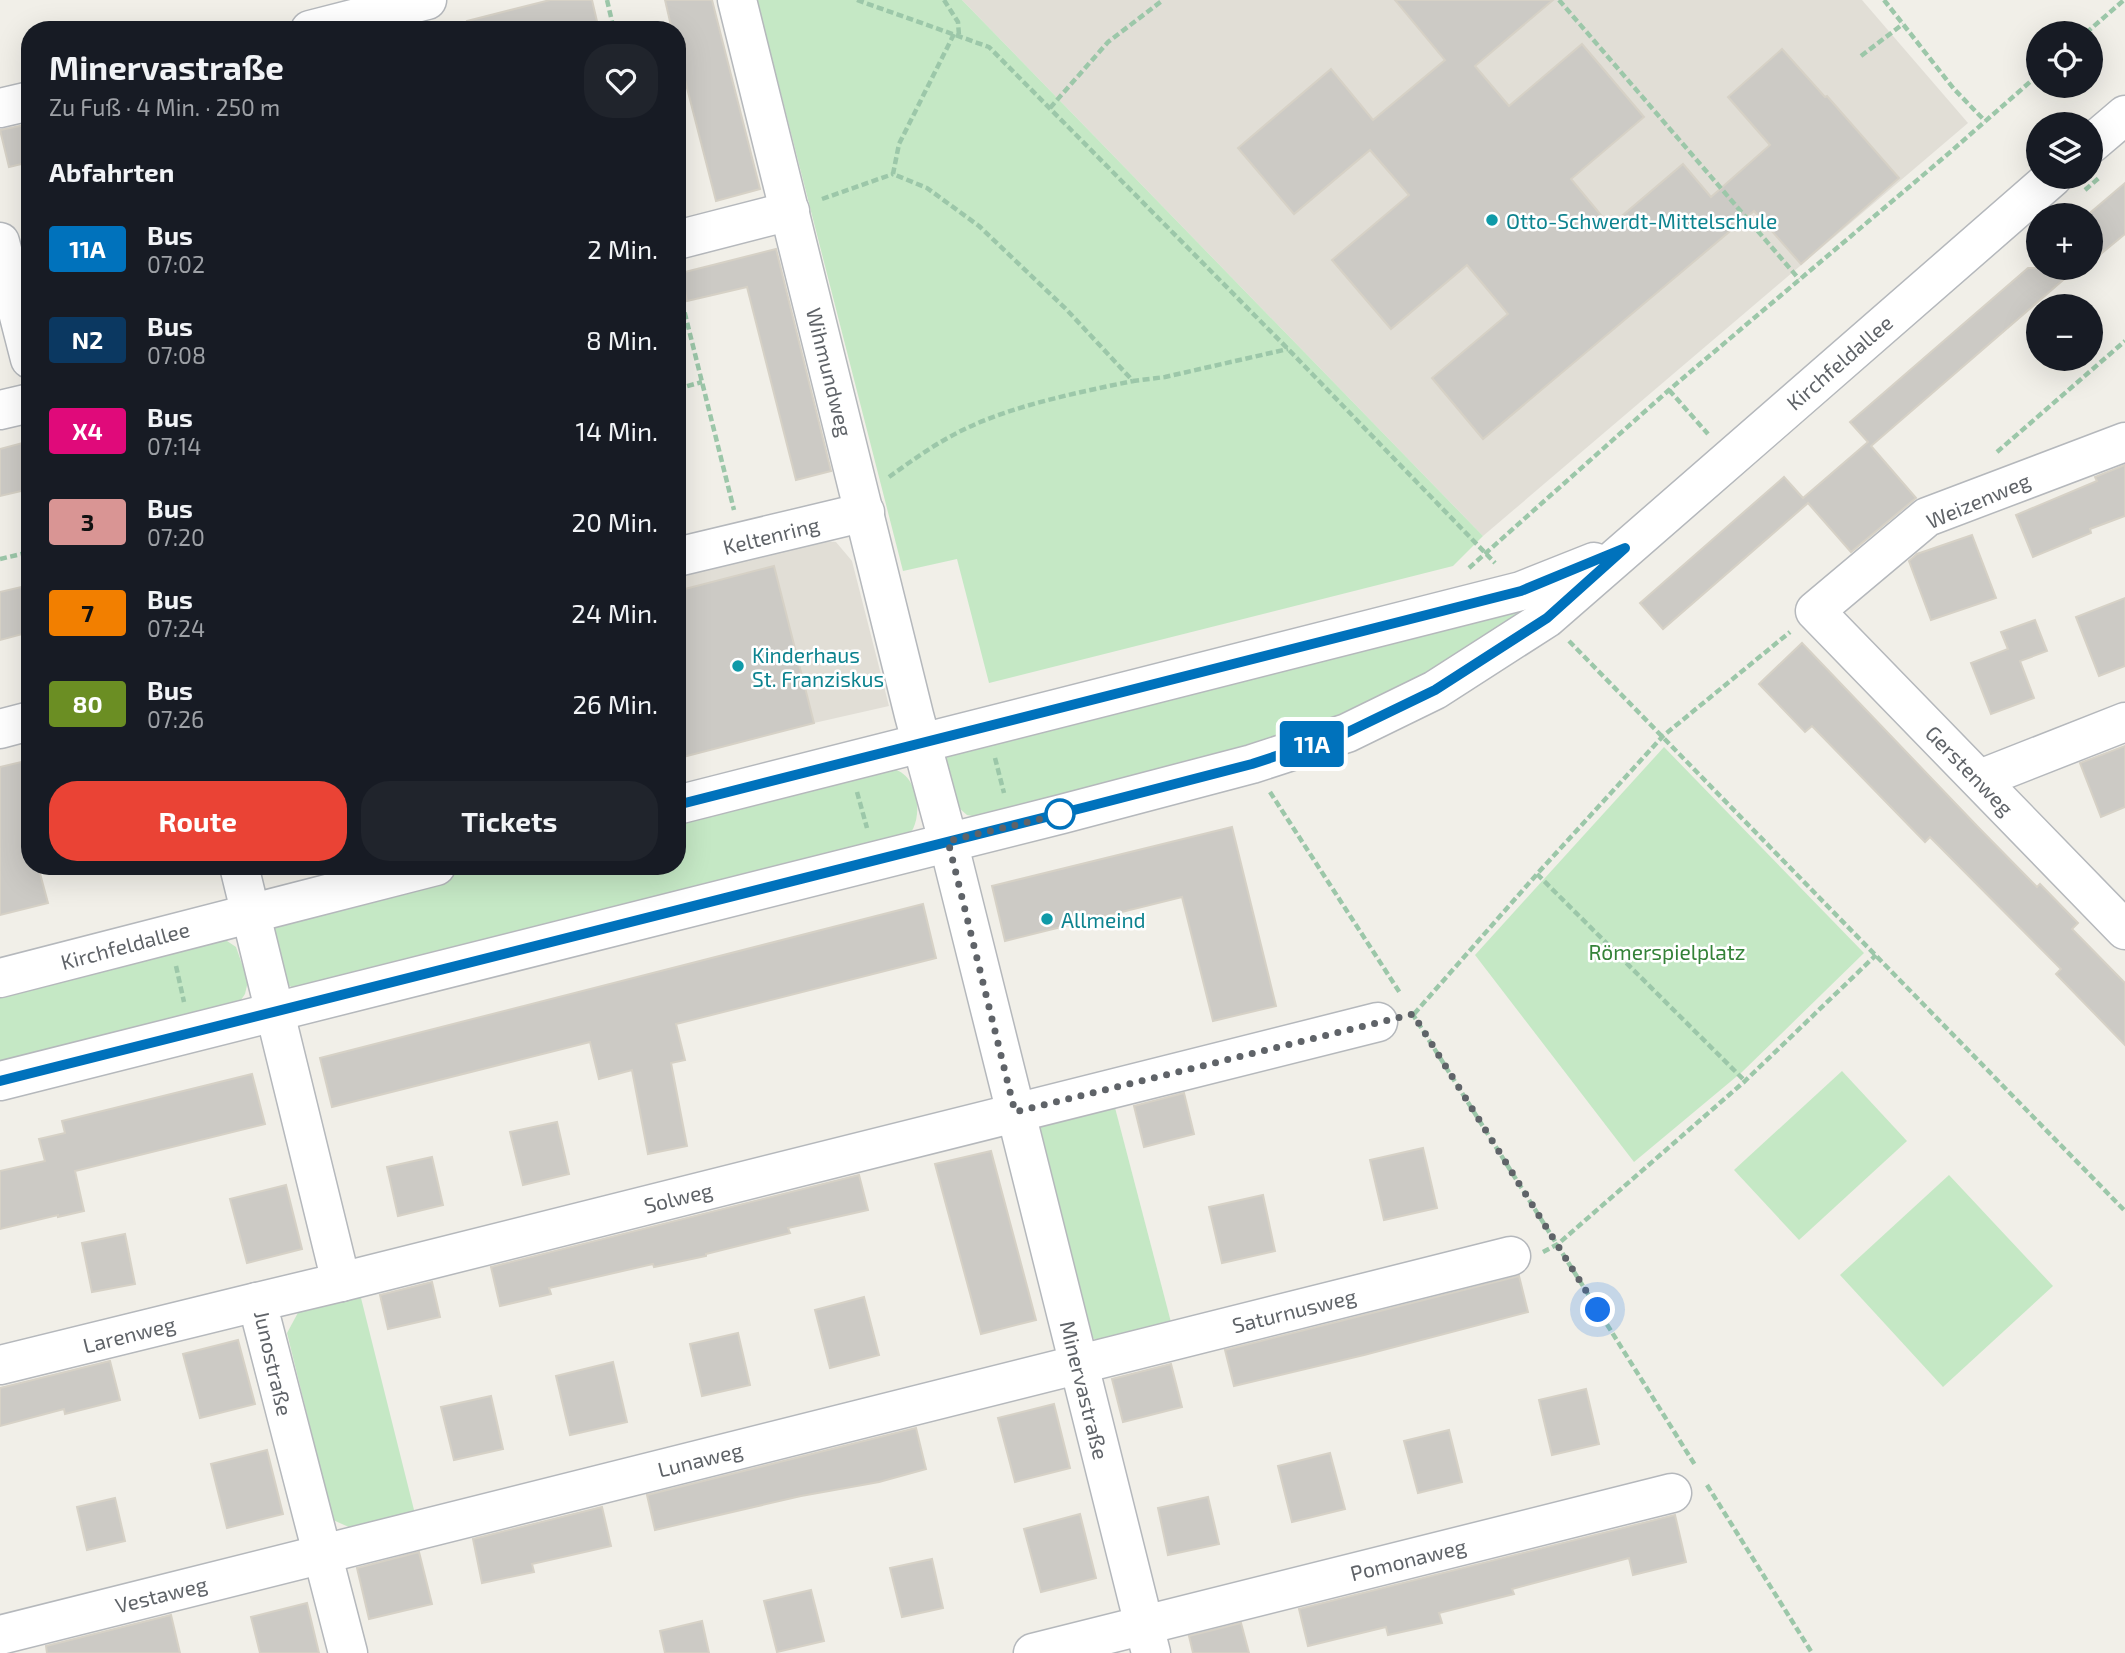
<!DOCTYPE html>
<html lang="de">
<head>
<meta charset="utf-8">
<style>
	:root { --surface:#171b24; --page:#20242c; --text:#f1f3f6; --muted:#9ea1a6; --accent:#ea4335 }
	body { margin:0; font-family:"Exo 2",sans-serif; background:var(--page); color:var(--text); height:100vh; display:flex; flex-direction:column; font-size:26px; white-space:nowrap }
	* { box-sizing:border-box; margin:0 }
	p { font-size:23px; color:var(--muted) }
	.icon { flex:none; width:38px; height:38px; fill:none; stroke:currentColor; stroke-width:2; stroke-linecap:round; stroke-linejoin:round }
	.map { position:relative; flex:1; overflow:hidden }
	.details { position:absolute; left:21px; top:21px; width:665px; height:854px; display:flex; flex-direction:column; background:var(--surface); border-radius:28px; box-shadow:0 7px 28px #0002 }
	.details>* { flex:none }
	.badge { padding:0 14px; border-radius:5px; font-size:24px; line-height:46px }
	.tools { position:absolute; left:2026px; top:21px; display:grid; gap:14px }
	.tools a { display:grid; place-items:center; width:77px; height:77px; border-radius:50%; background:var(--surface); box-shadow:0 7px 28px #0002; font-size:35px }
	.you { position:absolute; width:35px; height:35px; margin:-18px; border:5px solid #fff; border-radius:50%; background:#1a73e8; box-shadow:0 0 0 10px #1a73e833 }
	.map>.badge { position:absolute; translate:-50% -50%; box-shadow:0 0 0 4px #fff }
	h2 { padding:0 28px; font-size:26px; line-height:63px }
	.round { display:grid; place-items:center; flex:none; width:74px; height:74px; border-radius:28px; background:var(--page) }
	.summary { display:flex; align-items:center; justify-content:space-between; height:119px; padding:0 28px }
	h1 { font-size:33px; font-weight:700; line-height:52px }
	.primary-button { display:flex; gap:14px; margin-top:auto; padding:14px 28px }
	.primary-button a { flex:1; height:80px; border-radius:28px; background:var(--accent); color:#fff; font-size:28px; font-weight:700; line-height:80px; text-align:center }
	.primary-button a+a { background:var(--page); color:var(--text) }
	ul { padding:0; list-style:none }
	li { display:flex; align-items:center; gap:21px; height:91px; padding:0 28px }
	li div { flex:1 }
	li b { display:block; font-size:26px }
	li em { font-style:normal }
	li .badge { min-width:77px; font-weight:700; text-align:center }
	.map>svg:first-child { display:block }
</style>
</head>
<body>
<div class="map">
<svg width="2125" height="1653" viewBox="0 0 2125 1653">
	<rect width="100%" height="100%" fill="#f1efe8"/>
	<g fill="#e1ded6">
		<path d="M962,0H1862L1968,123L1483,536Z"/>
		<path d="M808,540L836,542L852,561L889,706L814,723L677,759V572Z"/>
	</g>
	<g fill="#c5e8c5">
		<path d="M757,0H962L1483,536L1453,566L989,683L957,559L903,571Z"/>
		<path d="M1518,604L1531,615L1421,683L1285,740L983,818L967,815L952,802L944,771L948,753Z"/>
		<path d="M1664,747L1864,953L1742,1072L1634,1162L1475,955Z"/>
		<path d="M873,769C879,769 890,768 896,770C917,777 922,811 913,829C910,833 905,838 902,842L301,992L286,984L268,941L275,925L290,916L488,866H677V819Z"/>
		<path d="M224,939L236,947L248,981L245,994L235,1009L0,1068V987Z"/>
		<path d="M1842,1071L1907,1141L1799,1240L1734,1170Z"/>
		<path d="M1113,1100L1172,1326L1102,1344L1085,1333L1038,1134L1045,1118Z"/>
		<path d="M1949,1175L2053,1286L1943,1387L1840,1275Z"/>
		<path d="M360,1294L416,1518L360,1532L333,1520L287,1333L300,1309Z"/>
	</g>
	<g fill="#cccac5" stroke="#d6d1c6" stroke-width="2">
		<path d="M550,0H592L599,30H469L467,21Z"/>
		<path d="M665,0H712L760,189L716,201L677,49V30H672Z"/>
		<path d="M1395,0H1553L1475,66L1509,106L1582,44L1644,117L1571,179L1610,226L1683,164L1711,197L1770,145L1728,97L1782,49L1825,97L1827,96L1899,178L1801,264L1754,211L1483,439L1432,378L1508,314L1467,265L1391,329L1332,260L1409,195L1370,150L1294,214L1238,148L1331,69L1373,120L1445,60Z"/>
		<path d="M30,124V162L9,167L0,130Z"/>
		<path d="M2125,183V234L2091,262V212Z"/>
		<path d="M776,249L831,471L796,480L747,287L687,301L681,273Z"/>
		<path d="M2028,268H2077L1871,446L1916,498L1851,552L1808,503L1663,629L1640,603L1784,477L1803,498L1868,442L1850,422Z"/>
		<path d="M30,441V489L0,496V449Z"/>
		<path d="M2125,465V516L2090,529L2091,533L2033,557L2016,515L2097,481L2095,477Z"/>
		<path d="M1972,535L1996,598L1931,620L1909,561L1917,554Z"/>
		<path d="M774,566L814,723L683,757L677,735V591Z"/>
		<path d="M30,585V632L0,640V592Z"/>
		<path d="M2125,598V666L2099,676L2076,617Z"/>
		<path d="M2035,620L2047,651L2020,661L2034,698L1991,714L1971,663L2008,649L2001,632Z"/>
		<path d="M1802,643L1978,827L2037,887L2040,884L2078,923L2072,929L2125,983V1045L2056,974L2061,969L1930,837L1925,842L1812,726L1805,732L1759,684Z"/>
		<path d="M2125,746V807L2101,817L2080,763Z"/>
		<path d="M30,760V866H38L48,903L0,915V767Z"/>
		<path d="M1232,827L1276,1006L1213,1021L1182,897L1005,941L992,886Z"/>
		<path d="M923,904L936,958L676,1024L685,1060L671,1063L687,1146L648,1154L632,1070L599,1079L590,1042L332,1107L320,1058Z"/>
		<path d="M252,1074L265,1124L75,1171L84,1211L58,1217V1215L0,1229V1171L45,1161L39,1139L65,1133L62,1121Z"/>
		<path d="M1184,1093L1194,1134L1144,1147L1134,1106Z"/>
		<path d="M557,1122L569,1174L523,1185L510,1132Z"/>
		<path d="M1423,1148L1437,1208L1384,1220L1370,1160Z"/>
		<path d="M991,1151L1036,1320L981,1334L935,1164Z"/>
		<path d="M432,1157L443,1205L398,1216L387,1167Z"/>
		<path d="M859,1175L868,1210L788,1228L790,1233L706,1254V1256L654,1267L653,1264L549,1288L551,1294L500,1306L491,1267Z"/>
		<path d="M286,1185L302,1249L247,1263L230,1199Z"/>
		<path d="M1263,1195L1275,1251L1222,1263L1209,1207Z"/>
		<path d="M125,1234L135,1284L92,1292L82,1243Z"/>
		<path d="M1519,1276L1528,1312L1364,1355L1234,1386L1225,1350Z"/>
		<path d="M432,1282L440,1317L388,1329L380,1295Z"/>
		<path d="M864,1297L879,1355L830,1368L815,1310Z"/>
		<path d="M738,1333L750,1385L702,1396L690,1344Z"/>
		<path d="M238,1340L255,1404L200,1418L183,1354Z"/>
		<path d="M110,1361L120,1400L65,1414L64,1409L0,1426V1388Z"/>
		<path d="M613,1362L627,1422L570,1435L556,1376Z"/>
		<path d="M1171,1364L1182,1407L1123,1422L1112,1379Z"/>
		<path d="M1586,1389L1599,1444L1552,1455L1539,1400Z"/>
		<path d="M491,1396L503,1449L454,1460L441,1407Z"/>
		<path d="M1054,1404L1070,1468L1015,1482L998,1418Z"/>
		<path d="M916,1428L926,1469L879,1482L801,1496L655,1530L647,1495Z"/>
		<path d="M1449,1430L1462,1482L1418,1493L1404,1441Z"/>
		<path d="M267,1450L283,1514L227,1528L211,1464Z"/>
		<path d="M1330,1453L1345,1509L1292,1522L1278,1466Z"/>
		<path d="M1208,1497L1219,1544L1168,1555L1158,1508Z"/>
		<path d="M115,1498L125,1541L87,1550L77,1507Z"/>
		<path d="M602,1507L611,1546L532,1564L534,1572L482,1583L473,1539Z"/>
		<path d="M1080,1514L1096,1578L1041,1592L1024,1529Z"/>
		<path d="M1675,1515L1686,1562L1633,1575L1629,1558L1512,1589L1514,1594L1439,1613L1442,1623L1388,1635L1386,1627L1308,1646L1299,1609Z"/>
		<path d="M419,1552L432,1604L369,1619L357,1568Z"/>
		<path d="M932,1559L943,1608L902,1617L890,1568Z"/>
		<path d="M811,1590L824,1641L777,1652L764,1601Z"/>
		<path d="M307,1603L319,1653H260L251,1617Z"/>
		<path d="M171,1615L180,1653H47L46,1646Z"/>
		<path d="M702,1621L709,1653H665L660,1631Z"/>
		<path d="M1241,1623L1249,1653H1193L1189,1636Z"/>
	</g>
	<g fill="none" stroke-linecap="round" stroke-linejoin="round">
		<defs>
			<g id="minor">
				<path d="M737,0L914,715L948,841L1151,1653"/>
				<path d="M310,30L427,0"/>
				<path d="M0,108L30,101"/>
				<path d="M2091,144L2125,115"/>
				<path d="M677,240L790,211"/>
				<path d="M0,242L30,359"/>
				<path d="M0,410L30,403"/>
				<path d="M2125,442L1927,517L1815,611L2125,930"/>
				<path d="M677,557L865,512"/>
				<path d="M0,729L30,721"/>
				<path d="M1980,779L2125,722"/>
				<path d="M677,805L1521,591L1594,562"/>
				<path d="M239,866L341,1282L257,1302L348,1653"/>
				<path d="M0,978L436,866"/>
				<path d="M0,1081L1062,814L1252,764L1347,733L1435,690L1547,618L2053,177"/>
				<path d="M341,1282L1378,1022"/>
				<path d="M0,1365L257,1302"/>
				<path d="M0,1635L1511,1256"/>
				<path d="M1033,1653L1672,1493"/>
			</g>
		</defs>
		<use href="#minor" stroke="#b5b8bc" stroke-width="41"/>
		<g stroke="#9cc7a9" stroke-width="4.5" stroke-dasharray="7 3.5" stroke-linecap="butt">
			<path d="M607,0L614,30"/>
			<path d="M857,0L989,47L1288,349L1495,563"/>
			<path d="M944,0L958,22L959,36"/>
			<path d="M1559,0L1799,279"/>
			<path d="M1884,0L1954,89L1985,121"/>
			<path d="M2086,33L2124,0"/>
			<path d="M954,34L899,144L893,174L927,188L979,226L1066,309L1133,381L1165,377L1288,349"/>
			<path d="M1861,56L1903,24"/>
			<path d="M1050,108L1108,42L1163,0"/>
			<path d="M2085,190L2100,177"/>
			<path d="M822,199L893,174"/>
			<path d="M677,282L734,510"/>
			<path d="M677,389L702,382"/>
			<path d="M1669,390L1708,434"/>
			<path d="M1997,452L2125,341"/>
			<path d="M889,477C914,459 939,441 967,428C1015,405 1080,392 1133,381"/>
			<path d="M0,559L30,552"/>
			<path d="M1469,568L1669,390L1948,154L2039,74"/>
			<path d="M1569,641L2125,1211"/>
			<path d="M995,758L1004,793"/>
			<path d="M857,792L867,828"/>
			<path d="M1270,792L1400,993"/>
			<path d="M1537,874L1745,1081"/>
			<path d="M176,966L184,1002"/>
			<path d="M1412,1013L1695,1465"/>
			<path d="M1414,1014L1537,874L1663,736L1790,632"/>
			<path d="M1543,1252L1558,1244L1745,1081L1876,955"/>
			<path d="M1707,1485L1812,1653"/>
		</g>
		<use href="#minor" stroke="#fff" stroke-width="38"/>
	</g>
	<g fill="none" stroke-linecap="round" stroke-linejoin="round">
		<defs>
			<path id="line" d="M0,1081L1086,807L1252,764L1346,733L1435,690L1547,618L1625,548L1521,591L677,805"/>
		</defs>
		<use href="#line" stroke="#fff" stroke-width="16"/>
		<use href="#line" stroke="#0072bc" stroke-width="10"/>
		<path stroke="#5f6368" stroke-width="7" stroke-dasharray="0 12.6" d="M1060,814H1062L948,841L1015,1112L1413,1014L1598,1310"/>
	</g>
	<g fill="#0f9aa8" stroke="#fff" stroke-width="2.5">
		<circle cx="1492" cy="220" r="7"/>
		<circle cx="738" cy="666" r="7"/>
		<circle cx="1047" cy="919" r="7"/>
	</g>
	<circle fill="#fff" stroke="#0072bc" stroke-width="3.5" cx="1060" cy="814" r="14"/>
	<g text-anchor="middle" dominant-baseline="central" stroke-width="5" stroke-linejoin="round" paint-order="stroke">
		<g font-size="21" fill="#0d838f" stroke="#fff" text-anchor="start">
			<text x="1506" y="220">Otto-Schwerdt-Mittelschule</text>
			<text x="752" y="654">Kinderhaus<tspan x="752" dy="24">St. Franziskus</tspan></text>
			<text x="1061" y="919">Allmeind</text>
		</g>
		<g font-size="21" fill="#5f6368" stroke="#fff">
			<text transform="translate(1839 362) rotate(-41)">Kirchfeldallee</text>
			<text transform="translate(830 372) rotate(76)">Wihmundweg</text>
			<text transform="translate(1978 500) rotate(-23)">Weizenweg</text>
			<text transform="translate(771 535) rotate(-14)">Keltenring</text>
			<text transform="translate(1970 770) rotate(46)">Gerstenweg</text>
			<text transform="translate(125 945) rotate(-15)">Kirchfeldallee</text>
			<text transform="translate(678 1197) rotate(-14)">Solweg</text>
			<text transform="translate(1294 1310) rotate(-14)">Saturnusweg</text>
			<text transform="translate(129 1334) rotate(-14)">Larenweg</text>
			<text transform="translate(274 1363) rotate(77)">Junostraße</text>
			<text transform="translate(1085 1390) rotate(76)">Minervastraße</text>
			<text transform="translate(700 1459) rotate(-14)">Lunaweg</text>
			<text transform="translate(1408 1559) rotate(-14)">Pomonaweg</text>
			<text transform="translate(161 1594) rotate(-14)">Vestaweg</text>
		</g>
		<g font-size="21" fill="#348238" stroke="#fff">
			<text x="1667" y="951">Römerspielplatz</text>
		</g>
	</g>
</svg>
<div class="tools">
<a><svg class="icon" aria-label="locate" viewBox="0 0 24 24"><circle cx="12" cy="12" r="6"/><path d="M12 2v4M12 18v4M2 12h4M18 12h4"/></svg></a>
<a><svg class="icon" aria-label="layers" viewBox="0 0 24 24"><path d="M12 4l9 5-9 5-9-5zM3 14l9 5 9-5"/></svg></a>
<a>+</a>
<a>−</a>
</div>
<div class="you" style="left:1598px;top:1310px"></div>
<b class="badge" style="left:1312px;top:744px;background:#0072bc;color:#fff">11A</b>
<section class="details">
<div class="summary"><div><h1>Minervastraße</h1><p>Zu Fuß · 4 Min. · 250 m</p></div><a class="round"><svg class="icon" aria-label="heart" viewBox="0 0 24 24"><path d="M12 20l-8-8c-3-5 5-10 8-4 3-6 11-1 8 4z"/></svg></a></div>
<h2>Abfahrten</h2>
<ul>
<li><span class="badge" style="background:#0072bc;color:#fff">11A</span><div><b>Bus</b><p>07:02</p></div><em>2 Min.</em></li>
<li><span class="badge" style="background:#0b3861;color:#fff">N2</span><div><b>Bus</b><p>07:08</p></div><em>8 Min.</em></li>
<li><span class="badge" style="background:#e00a7a;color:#fff">X4</span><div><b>Bus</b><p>07:14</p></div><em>14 Min.</em></li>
<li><span class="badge" style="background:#d99594;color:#111">3</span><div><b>Bus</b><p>07:20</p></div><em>20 Min.</em></li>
<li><span class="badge" style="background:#f27f00;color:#111">7</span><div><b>Bus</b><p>07:24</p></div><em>24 Min.</em></li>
<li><span class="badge" style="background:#6b8e23;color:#fff">80</span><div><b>Bus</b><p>07:26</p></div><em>26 Min.</em></li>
</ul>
<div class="primary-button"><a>Route</a><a>Tickets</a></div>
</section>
</div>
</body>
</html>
